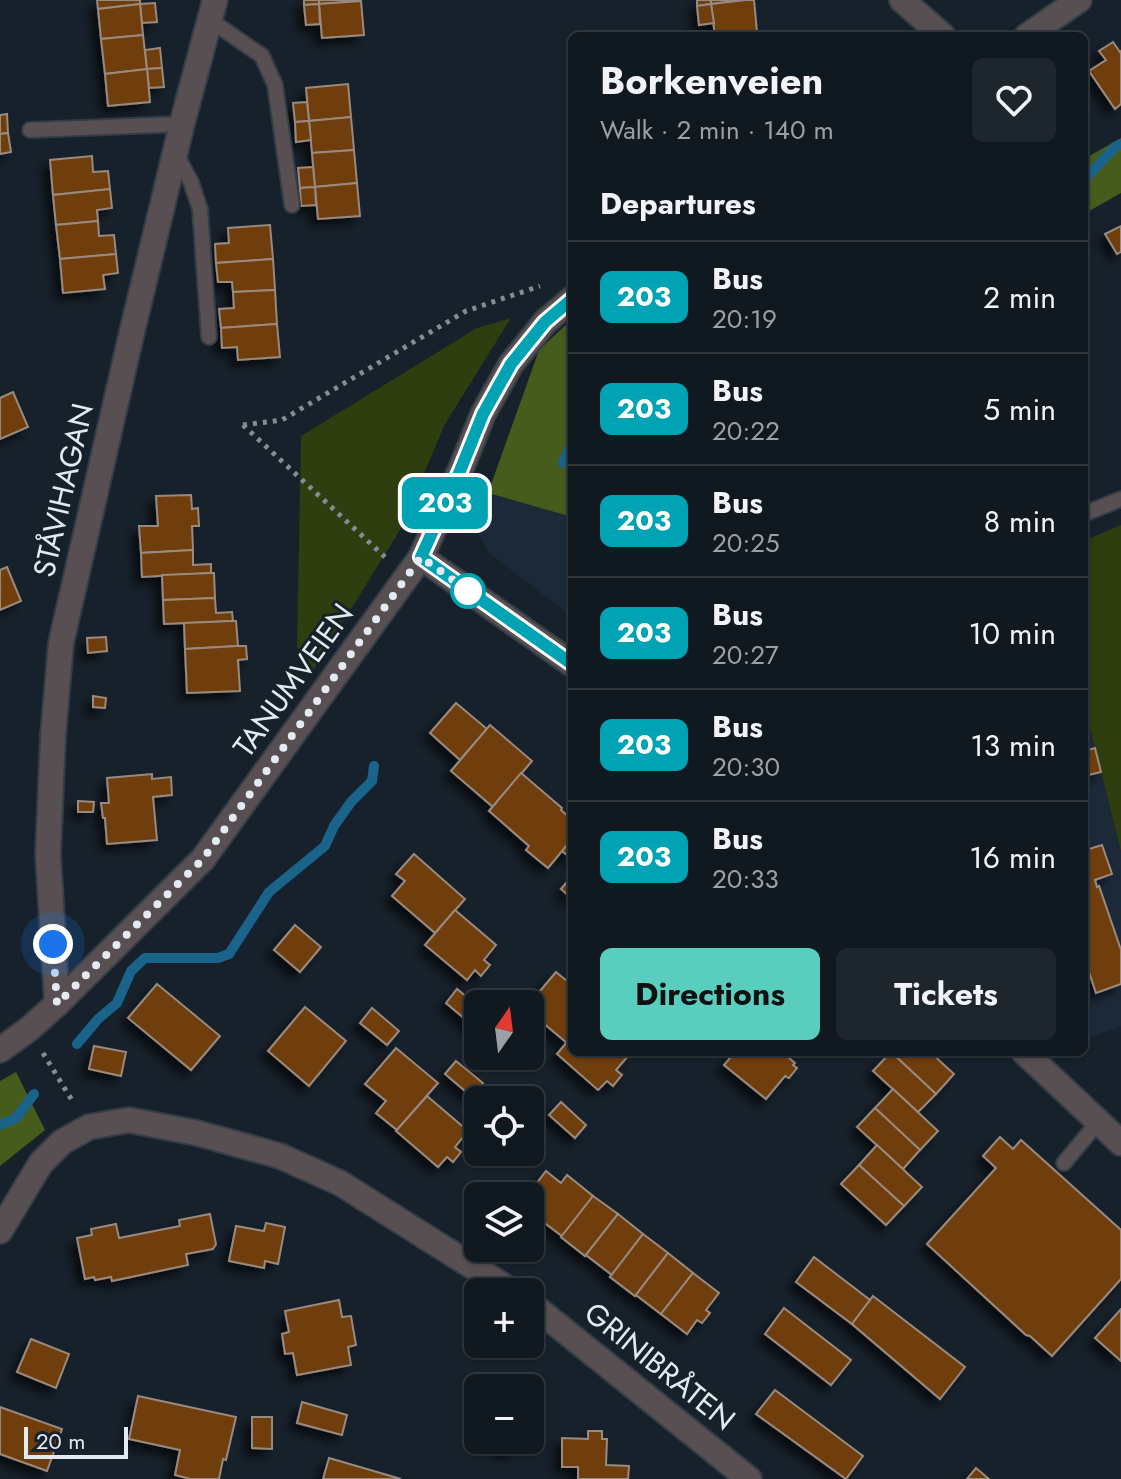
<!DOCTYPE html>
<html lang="en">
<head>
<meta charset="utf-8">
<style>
	:root { --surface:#111920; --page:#1e262d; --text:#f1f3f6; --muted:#9ca0a5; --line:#30383e; --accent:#59cebf }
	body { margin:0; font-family:Jost,sans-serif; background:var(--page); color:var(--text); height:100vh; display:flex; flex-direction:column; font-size:30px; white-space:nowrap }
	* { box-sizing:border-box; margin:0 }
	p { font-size:26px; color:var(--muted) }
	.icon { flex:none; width:44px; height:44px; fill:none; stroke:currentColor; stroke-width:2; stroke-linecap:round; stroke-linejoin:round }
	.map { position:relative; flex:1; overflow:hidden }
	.side { position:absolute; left:568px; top:32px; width:520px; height:1024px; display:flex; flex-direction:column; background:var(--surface); border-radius:12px; box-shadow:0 2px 6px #0004,0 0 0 2px var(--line) }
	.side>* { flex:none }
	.badge { padding:0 16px; border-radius:12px; font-size:28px; line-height:52px }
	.needle { width:52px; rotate:14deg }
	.fabs { position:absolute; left:464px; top:990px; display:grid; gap:16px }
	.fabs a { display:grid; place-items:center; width:80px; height:80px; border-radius:12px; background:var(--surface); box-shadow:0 2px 6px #0004,0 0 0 2px var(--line); font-size:40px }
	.scale { position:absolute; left:24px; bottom:20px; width:104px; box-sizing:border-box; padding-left:8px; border:4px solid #e3eaf1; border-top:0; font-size:22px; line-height:28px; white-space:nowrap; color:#e3eaf1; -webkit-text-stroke:6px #17212b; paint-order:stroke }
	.you { position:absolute; width:40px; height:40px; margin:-20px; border:6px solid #fff; border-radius:50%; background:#1a73e8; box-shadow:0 0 0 12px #1a73e833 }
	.map>.badge { position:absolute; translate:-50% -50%; box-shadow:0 0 0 4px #fff }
	h2 { padding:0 32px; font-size:30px; line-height:72px }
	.round { display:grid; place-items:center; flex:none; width:84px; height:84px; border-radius:12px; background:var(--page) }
	.summary { display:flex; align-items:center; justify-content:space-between; height:136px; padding:0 32px }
	h1 { font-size:38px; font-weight:700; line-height:60px }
	.action { display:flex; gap:16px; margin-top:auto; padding:16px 32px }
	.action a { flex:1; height:92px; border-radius:12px; background:var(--accent); color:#111; font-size:32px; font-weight:700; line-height:92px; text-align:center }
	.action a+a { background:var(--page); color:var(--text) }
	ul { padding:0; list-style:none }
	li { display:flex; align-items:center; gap:24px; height:112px; padding:0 32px; border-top:2px solid var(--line) }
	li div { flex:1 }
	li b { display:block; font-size:30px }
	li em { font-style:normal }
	li .badge { min-width:88px; font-weight:700; text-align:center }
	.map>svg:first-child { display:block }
</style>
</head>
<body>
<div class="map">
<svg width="1121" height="1479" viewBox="0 0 1121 1479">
	<defs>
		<filter id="shadow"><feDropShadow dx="-7" dy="7" stdDeviation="4" flood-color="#0009"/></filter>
	</defs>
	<rect width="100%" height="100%" fill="#17212b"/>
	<g fill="#1c2939">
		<path d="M488,493L572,517V616L489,553L476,529Z"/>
		<path d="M1084,704L1121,851V1027L1084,1039Z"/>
	</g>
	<g fill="#2e3e0e">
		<path d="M511,318L445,424L400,530L313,670L297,647L301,436L477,328Z"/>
		<path d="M1121,525V851L1084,704V541Z"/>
	</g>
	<g fill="#465c1c">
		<path d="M1121,138V193L1084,214V159Z"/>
		<path d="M572,319V517L488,493L539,350Z"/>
		<path d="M16,1072L45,1130L0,1166V1081Z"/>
	</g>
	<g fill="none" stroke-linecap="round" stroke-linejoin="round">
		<g stroke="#1a638a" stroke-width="10">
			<path d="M1084,180L1115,147L1121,144"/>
			<path d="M563,463L572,443"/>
			<path d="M77,1044L98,1019L117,1003L131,971L145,958H218L229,954L269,892L325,846L334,826L351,802L372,781L374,766"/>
			<path d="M0,1125L16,1118L34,1094"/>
		</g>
	</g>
	<g fill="#703c0c" stroke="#998a7f" stroke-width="2" filter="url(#shadow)">
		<path d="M97,0H140V4L98,9Z"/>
		<path d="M304,0H319V4L304,5Z"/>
		<path d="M319,0H361V1L319,4Z"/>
		<path d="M697,0H711V4L697,6Z"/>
		<path d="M711,0H746L711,4Z"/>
		<path d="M746,0H754L757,32L715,36L711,4Z"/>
		<path d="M361,1L364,35L322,38L319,4Z"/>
		<path d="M155,3L157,22L142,23L140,4Z"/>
		<path d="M140,4L143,35L101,39L98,9Z"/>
		<path d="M319,4L320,24L306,25L304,5Z"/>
		<path d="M711,4L714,23L699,25L697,6Z"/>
		<path d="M757,32L758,36H718Z"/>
		<path d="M143,35L147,69L105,74L101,39Z"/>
		<path d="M1113,42L1120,52L1121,51V104L1115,109L1089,71L1106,60L1099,51Z"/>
		<path d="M160,48L162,68L147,69L145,50Z"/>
		<path d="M162,68L164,87L149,88L147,69Z"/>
		<path d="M147,69L150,102L108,106L105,74Z"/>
		<path d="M348,84L351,117L309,121L306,88Z"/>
		<path d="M307,102L309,121L295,122L293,103Z"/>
		<path d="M7,114L8,133L0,134V115Z"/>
		<path d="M351,117L354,150L312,153L309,121Z"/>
		<path d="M309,121L311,140L296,142L295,122Z"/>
		<path d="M8,133L11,152L0,154V134Z"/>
		<path d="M354,150L357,183L315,187L312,153Z"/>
		<path d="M92,156L93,172L108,171L110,189L53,195L50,160Z"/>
		<path d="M313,167L315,187L300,188L298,168Z"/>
		<path d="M357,183L360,216L318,219L315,187Z"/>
		<path d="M315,187L316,205L301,206L300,188Z"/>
		<path d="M110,189L112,208L97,210L98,221L56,225L53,195Z"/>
		<path d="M98,221L99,236L114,235L116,254L60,259L56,225Z"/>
		<path d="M270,225L273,259L216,263L215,244L229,243L228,228Z"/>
		<path d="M1121,226V252L1117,254L1105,234Z"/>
		<path d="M116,254L118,273L103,275L105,289L63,293L60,259Z"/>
		<path d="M273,259L275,290L233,292L232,282H218L216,263Z"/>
		<path d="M275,290L277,324L221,328L219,309L234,308L233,292Z"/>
		<path d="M277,324L280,357L238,360L237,347L222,348L221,328Z"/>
		<path d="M13,392L28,427L0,439V398Z"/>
		<path d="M191,495L192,509L198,508L199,526H192L193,550L141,553L139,526H158L156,496Z"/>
		<path d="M193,550V565L211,564V573L142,577L141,553Z"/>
		<path d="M7,567L21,601L0,610V570Z"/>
		<path d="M211,573H214L215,598L163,600L162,575Z"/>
		<path d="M215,598L216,613L232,612L233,621L164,624L163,600Z"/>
		<path d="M233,621H236L238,646L185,649L184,623Z"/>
		<path d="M106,637L107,651L88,653L87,638Z"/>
		<path d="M238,646H246L247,659L238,660L240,691L187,693L185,649Z"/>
		<path d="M93,696L106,698L105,708L93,707Z"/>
		<path d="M456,703L487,729L460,760L430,733Z"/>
		<path d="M490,725L532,761L493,807L451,771Z"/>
		<path d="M1095,748L1101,772L1084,776V751Z"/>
		<path d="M521,773L562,808L561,810L572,820V839L548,868L526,850L529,846L489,811Z"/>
		<path d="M152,774V779L171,777L172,795L153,797L157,840L107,844L105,818H103L101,803H109L107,778Z"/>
		<path d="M78,801L94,802L93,812H78Z"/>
		<path d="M572,839V859L562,851Z"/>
		<path d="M1084,845L1086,850L1102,845L1112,874L1095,880L1097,887L1099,886L1121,950V984L1096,993L1084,957Z"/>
		<path d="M414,854L465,899L435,933L392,896L405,881L396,874Z"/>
		<path d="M572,876V899L561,889Z"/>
		<path d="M455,910L496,945L484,960L490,965L481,976L475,970L467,980L425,945Z"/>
		<path d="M295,925L321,947L300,972L274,950Z"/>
		<path d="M556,972L572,985V1036L567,1043L530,1012L529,1004Z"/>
		<path d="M157,984L220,1036L191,1070L128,1018Z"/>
		<path d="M457,989L478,1006V1030L446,1003Z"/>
		<path d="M305,1007L346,1041L309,1086L268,1051Z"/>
		<path d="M372,1008L399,1031L387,1045L360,1023Z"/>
		<path d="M572,1036V1052H626L629,1055L616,1070L622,1075L613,1086L607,1081L598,1090L557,1054Z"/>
		<path d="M94,1046L126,1052L121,1076L89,1069Z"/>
		<path d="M396,1048L438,1083L397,1130L376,1113L386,1101L365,1084Z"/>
		<path d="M735,1052H782L795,1063L793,1065L797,1068L789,1078L785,1076L766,1099L724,1065Z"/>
		<path d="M891,1052H930L954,1074L936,1094Z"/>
		<path d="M891,1052L936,1094L918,1112L873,1071Z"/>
		<path d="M456,1061L483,1083L471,1096L445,1074Z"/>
		<path d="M893,1089L938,1131L920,1150L875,1108Z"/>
		<path d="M427,1096L468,1131L455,1147L461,1152L453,1162L447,1157L438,1167L396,1131Z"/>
		<path d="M561,1102L586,1125L575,1138L549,1115Z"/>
		<path d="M875,1108L920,1150L903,1169L857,1127Z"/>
		<path d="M1000,1137L1013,1149L1021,1140L1121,1230V1279L1052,1356L1030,1336L1026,1335L927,1244L996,1168L983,1156Z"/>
		<path d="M877,1145L922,1187L904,1206L859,1165Z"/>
		<path d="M859,1165L904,1206L886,1225L841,1184Z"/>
		<path d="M546,1171L561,1183L567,1175L593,1196L562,1236L530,1212V1196H527Z"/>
		<path d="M593,1196L618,1214L585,1256L561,1237Z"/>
		<path d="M210,1214L216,1244L213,1249L186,1254L188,1265L112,1281L111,1277L95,1280L94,1277L85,1279L77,1238L92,1235L91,1229L116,1224L119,1238L180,1226L179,1220Z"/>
		<path d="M618,1214L643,1234L612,1275L586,1255Z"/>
		<path d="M266,1223L285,1227L278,1264L265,1261L264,1268L229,1261L236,1226L264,1231Z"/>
		<path d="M643,1234L668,1253L635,1296L610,1277Z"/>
		<path d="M668,1253L693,1273L661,1314L636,1295Z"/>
		<path d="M814,1257L870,1300L852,1324L796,1282Z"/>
		<path d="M693,1273L719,1293L706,1310L710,1313L702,1323L697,1320L687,1334L661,1314Z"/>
		<path d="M873,1296L965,1367L940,1399L852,1324Z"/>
		<path d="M339,1300L342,1317L351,1316L356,1345L348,1347L351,1365L297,1375L293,1353L285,1354L282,1334L289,1332L285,1311Z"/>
		<path d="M784,1308L851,1360L831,1385L765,1334Z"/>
		<path d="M1121,1309V1361L1095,1338Z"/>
		<path d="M31,1339L69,1354L56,1388L17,1372Z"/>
		<path d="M775,1390L863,1456L846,1479L756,1414Z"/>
		<path d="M138,1396L236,1417L226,1460L223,1459L219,1479H191L175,1475L180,1450L129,1439Z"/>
		<path d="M302,1402L347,1415L342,1435L297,1423Z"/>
		<path d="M0,1407L62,1429L47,1471L0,1454Z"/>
		<path d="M252,1417H272V1449L252,1448Z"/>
		<path d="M588,1431H602V1439H607L606,1465L629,1466L628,1479H578V1467H562V1438L588,1439Z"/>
		<path d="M499,1440H516L518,1447L503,1452Z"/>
		<path d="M329,1458L401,1479H323Z"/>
		<path d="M976,1468L989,1479H967Z"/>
	</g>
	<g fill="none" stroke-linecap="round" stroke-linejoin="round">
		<defs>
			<g id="lane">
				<path d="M210,20L262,56L275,85L292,205"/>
				<path d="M30,130L182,124"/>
				<path d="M175,152L191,182L200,209L209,337"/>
				<path d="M1084,514L1121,499"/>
				<path d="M1064,1163L1098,1122"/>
			</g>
			<g id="street">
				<path d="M902,0L943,36"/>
				<path d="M1027,36L1079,0"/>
				<path d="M421,557L572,664"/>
				<path d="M57,1004L48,855L53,736L61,643L131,336L182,124L215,0"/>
				<path d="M0,1050L29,1029L57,1004L203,859L421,557L460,471L483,414L511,364L545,322L572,299"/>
				<path d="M1024,1052L1121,1143"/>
				<path d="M0,1231L41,1163L62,1142L89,1127L129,1120L197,1133L280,1156L340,1183L513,1292"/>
				<path d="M530,1303L749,1479"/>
			</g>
		</defs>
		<use href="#lane" stroke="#343d47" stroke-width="18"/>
		<use href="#street" stroke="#343d47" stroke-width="28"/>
		<g stroke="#848d95" stroke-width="5" stroke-dasharray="4 6" stroke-linecap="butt">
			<path d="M243,425L282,420L466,311L540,286"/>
			<path d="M243,425L385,557"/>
			<path d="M43,1053L73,1102"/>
		</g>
		<use href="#lane" stroke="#574f51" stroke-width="14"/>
		<use href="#street" stroke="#574f51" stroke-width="24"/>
	</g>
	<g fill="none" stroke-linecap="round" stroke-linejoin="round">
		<defs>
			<path id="line" d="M572,299L545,322L511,364L483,414L460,471L421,557L572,664"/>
		</defs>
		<use href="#line" stroke="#fff" stroke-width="18"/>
		<use href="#line" stroke="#00a3b4" stroke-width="12"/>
		<path stroke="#e3eaf1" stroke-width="8" stroke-dasharray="0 14.4" d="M53,944L57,1004L203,859L421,557L471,593L468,591"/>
	</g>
	<circle fill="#fff" stroke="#00a3b4" stroke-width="4" cx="468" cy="591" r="16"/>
	<g text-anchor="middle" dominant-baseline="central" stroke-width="6" stroke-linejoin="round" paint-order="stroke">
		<g font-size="30" fill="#e3eaf1" stroke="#17212b">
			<text transform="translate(63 490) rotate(-77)">STÅVIHAGAN</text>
			<text transform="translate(293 680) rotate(-54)">TANUMVEIEN</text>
			<text transform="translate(660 1366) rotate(39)">GRINIBRÅTEN</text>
		</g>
	</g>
</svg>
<div class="fabs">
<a><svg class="needle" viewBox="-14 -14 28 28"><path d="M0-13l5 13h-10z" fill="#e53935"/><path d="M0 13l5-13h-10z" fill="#9ca0a5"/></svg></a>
<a><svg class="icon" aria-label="locate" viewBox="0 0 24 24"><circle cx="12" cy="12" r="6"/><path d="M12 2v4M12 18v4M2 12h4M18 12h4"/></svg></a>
<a><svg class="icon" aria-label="layers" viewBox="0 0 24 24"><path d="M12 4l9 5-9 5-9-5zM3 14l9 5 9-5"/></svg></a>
<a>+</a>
<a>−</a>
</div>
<div class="scale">20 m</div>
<div class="you" style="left:53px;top:944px"></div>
<b class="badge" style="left:445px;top:503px;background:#00a3b4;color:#fff">203</b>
<section class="side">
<div class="summary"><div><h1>Borkenveien</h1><p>Walk · 2 min · 140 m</p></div><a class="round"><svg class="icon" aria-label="heart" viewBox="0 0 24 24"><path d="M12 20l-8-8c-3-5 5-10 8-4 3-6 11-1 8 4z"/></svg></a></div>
<h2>Departures</h2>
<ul>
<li><span class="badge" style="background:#00a3b4;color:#fff">203</span><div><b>Bus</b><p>20:19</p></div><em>2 min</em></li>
<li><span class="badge" style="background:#00a3b4;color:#fff">203</span><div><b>Bus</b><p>20:22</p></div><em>5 min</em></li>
<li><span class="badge" style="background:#00a3b4;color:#fff">203</span><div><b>Bus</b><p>20:25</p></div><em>8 min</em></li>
<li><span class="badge" style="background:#00a3b4;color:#fff">203</span><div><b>Bus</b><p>20:27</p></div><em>10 min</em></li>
<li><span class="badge" style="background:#00a3b4;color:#fff">203</span><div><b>Bus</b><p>20:30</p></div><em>13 min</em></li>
<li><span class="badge" style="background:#00a3b4;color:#fff">203</span><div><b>Bus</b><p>20:33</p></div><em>16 min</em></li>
</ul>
<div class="action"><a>Directions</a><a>Tickets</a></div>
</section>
</div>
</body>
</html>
